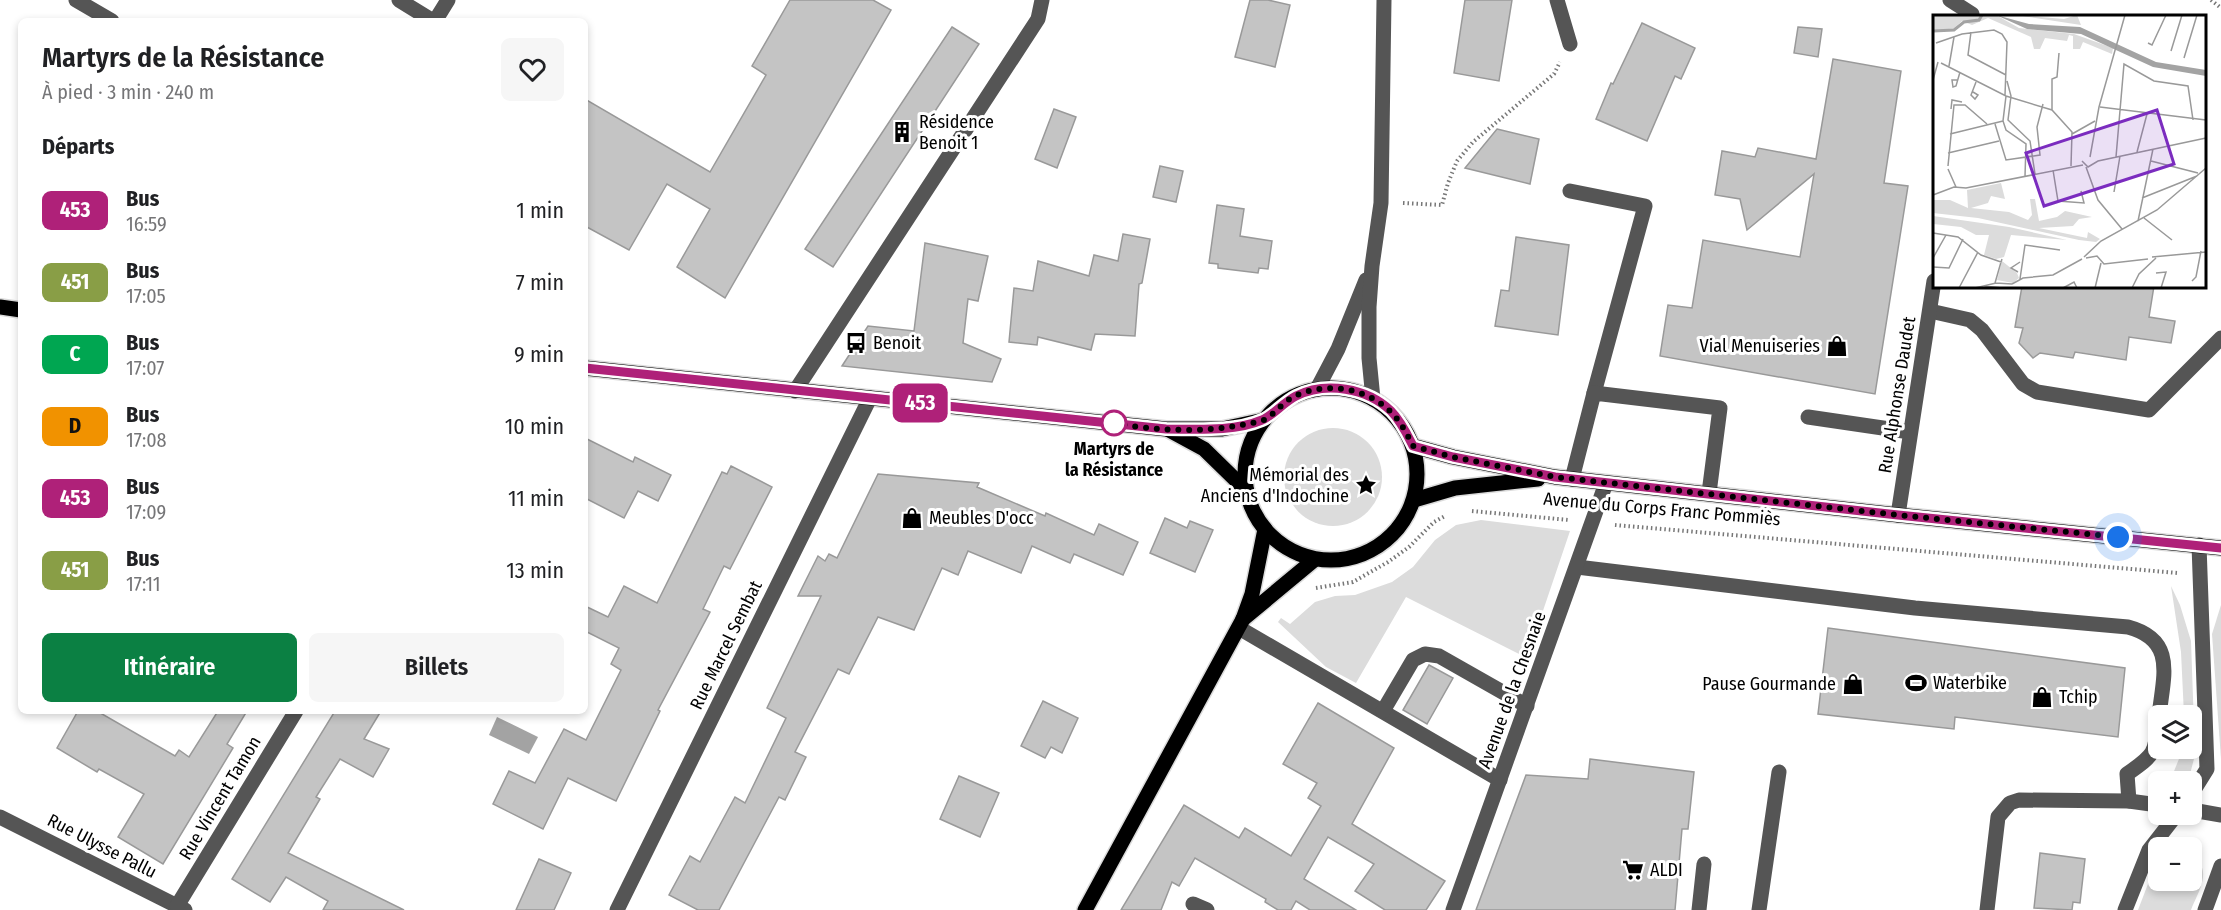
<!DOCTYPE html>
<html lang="fr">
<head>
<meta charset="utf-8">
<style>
	:root { --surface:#fff; --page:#f6f6f6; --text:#202124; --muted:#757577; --accent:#0b8043 }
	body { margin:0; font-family:"Fira Sans Condensed",sans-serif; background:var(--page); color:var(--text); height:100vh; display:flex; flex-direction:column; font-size:22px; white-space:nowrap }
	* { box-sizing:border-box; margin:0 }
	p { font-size:20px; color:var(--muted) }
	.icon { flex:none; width:33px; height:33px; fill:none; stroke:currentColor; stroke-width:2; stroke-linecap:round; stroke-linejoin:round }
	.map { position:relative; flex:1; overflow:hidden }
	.panel { position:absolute; left:18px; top:18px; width:570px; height:696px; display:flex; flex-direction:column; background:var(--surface); border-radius:9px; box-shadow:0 3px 9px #0003 }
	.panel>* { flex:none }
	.badge { padding:0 12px; border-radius:9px; font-size:21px; line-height:39px }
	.controls { position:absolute; left:2148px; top:705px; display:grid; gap:12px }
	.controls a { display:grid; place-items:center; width:54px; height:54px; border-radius:9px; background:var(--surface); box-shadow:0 3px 9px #0003; font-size:30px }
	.you { position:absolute; width:30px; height:30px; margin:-15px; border:4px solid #fff; border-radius:50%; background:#1a73e8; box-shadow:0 0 0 9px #1a73e833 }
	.map>.badge { position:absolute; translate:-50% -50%; box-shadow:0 0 0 3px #fff }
	h2 { padding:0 24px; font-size:22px; line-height:54px }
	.round { display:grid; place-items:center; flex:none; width:63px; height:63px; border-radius:9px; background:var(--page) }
	.headline { display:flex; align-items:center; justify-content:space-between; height:102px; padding:0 24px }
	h1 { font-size:28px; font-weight:600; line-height:45px }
	.primary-button { display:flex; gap:12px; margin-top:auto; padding:12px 24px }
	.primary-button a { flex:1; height:69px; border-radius:9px; background:var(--accent); color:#fff; font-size:24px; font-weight:600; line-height:69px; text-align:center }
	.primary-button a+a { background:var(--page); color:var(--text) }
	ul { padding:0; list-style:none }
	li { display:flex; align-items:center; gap:18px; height:72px; padding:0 24px }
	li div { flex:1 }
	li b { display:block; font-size:22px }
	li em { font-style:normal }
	li .badge { min-width:66px; font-weight:700; text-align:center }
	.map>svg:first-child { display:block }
</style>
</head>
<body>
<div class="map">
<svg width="2221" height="910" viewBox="0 0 2221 910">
	<rect width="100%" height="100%" fill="#fff"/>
	<g fill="#dcdcdc">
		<circle cx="1333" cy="477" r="49"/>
		<path d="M1481,520L1570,531L1527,658L1406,597L1356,683L1326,667L1278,622L1281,618L1290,624L1315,602L1335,596L1355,595L1392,582L1413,567L1435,540L1456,525Z"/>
		<path d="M2171,586L2180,605L2191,641L2195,755L2189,778L2182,781H2170L2183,749L2192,748V716L2184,715L2181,652Z"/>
		<path d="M2221,605V759L2212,634Z"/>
		<path d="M2192,857C2214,869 2198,892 2191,910H2138L2156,863L2158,861V880H2192Z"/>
	</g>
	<path fill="#a3a3a3" d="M497,717L538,737L529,754L489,735Z"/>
	<g fill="#c4c4c4" stroke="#999" stroke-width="1.5">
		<path d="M790,0H873L891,10L725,298L677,267L710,209L667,184L629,250L585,226V99L710,172L766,75L752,66Z"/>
		<path d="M1250,0H1268L1290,5L1275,67L1235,57Z"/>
		<path d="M1465,0H1512L1499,81L1454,73Z"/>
		<path d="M1642,23L1695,48L1681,79L1675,76L1647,141L1596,119L1611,83L1613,84Z"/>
		<path d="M952,27L979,44L833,267L805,249Z"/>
		<path d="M1798,27L1822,29L1818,57L1794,53Z"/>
		<path d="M1833,59L1901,71L1884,183L1908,186L1875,394L1660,356L1668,305L1692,308L1703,240L1800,257L1814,174L1747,230L1740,199L1715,195L1722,151L1755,157L1758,148L1816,159Z"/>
		<path d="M1054,109L1076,117L1057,168L1035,159Z"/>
		<path d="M1497,129L1539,139L1530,184L1465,168Z"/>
		<path d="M1160,166L1183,171L1176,202L1153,197Z"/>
		<path d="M1217,205L1244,209L1240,236L1272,241L1268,269L1259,268L1258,273L1218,268V264L1209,263Z"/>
		<path d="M1123,234L1150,239L1142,283L1139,284L1135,336L1095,334L1091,350L1038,337L1037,345L1009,342L1014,288L1033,291L1038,261L1089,276L1094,255L1118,261Z"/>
		<path d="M1516,237L1569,245L1558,335L1495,326L1501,290L1509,291Z"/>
		<path d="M925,243L988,256L978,301L968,299L963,343L1001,359L992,382L842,366L868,326L914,331Z"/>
		<path d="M2022,286H2154L2149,317L2175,321L2171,343L2129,337L2126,360L2075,352L2073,358L2040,353L2033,358L2019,343L2023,328L2015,327Z"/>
		<path d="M585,438L633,462L635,457L671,475L658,501L638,491L624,518L585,498Z"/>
		<path d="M731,466L772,487L730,569L724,566L703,609L710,612L658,710L660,711L616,801L568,778L543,829L493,804L509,771L535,783L564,729L586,740L621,670L611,664L619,648L585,631V606L608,617L624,586L657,603L722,472L727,474Z"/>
		<path d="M878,474L979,483L977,487L1045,516L1046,513L1094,535L1099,524L1138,542L1123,575L1074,554L1070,563L1032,546L1021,573L968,551L958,575L942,568L914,630L878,617L849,674L838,669L795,752L806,757L785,800L779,797L719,910H698L669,895L690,856L700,862L735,797L745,803L786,718L767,708L821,596H798L818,556L825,561L829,554L837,558Z"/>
		<path d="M1165,518L1187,528L1190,521L1213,530L1195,572L1150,553Z"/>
		<path d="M1828,628L2125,668L2118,737L1955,717L1954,729L1818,714Z"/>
		<path d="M1429,665L1453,678L1427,724L1403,710Z"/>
		<path d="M1043,701L1078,718L1062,753L1051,747L1045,758L1021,746Z"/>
		<path d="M1318,703L1394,748L1352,824L1445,881L1426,910H1385L1355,891L1374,864L1328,837L1304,879L1356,910H1310L1296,901L1291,910H1278L1265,902L1266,899L1195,858L1179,886L1172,882L1161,910H1121L1184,805L1239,838L1245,828L1291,856L1321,806L1308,798L1317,783L1283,764Z"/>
		<path d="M78,711H97L175,756L179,750L189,757L218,711H247L227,744L233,748L163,864L118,837L144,794L99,769L97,772L57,748Z"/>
		<path d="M335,711H381L364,739L389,749L373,777L340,759L316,797L320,799L288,853L404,910H323L328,901L286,877L270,902L232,879Z"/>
		<path d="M1590,759L1694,772L1688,829H1682L1675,910H1476L1526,775L1588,779Z"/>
		<path d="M959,776L999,793L980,837L940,819Z"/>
		<path d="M2040,853L2085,859L2080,903L2073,902L2072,910L2034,908Z"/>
		<path d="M539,859L571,873L554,910H516Z"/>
	</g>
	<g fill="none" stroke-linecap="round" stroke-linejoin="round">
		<defs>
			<g id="major">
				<path d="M0,307L21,310"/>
				<path d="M585,368L1166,429H1222L1264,420"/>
				<circle cx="1331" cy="474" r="86"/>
				<path d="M1169,430L1204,449L1247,491"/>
				<path d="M1413,446L1453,457L1555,477L1898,515L2221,548"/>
				<path d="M1414,500L1455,488L1538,479"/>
				<path d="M1243,619L1314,560"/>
				<path d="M1085,910L1243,619L1252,594L1265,529"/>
			</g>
		</defs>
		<use href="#major" stroke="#dbdbdb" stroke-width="18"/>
		<g stroke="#777" stroke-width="4" stroke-dasharray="1.5 3" stroke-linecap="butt">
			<path d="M2211,0L2221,8"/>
			<path d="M1403,203L1442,205L1448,183L1457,161L1473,142L1554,74L1560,62"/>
			<path d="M1472,511L1569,520"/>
			<path d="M1615,525L2178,573"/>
			<path d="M1316,588L1353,582L1388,562L1409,547L1434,522L1445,516"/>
		</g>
		<g stroke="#555" stroke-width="15">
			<path d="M76,0L112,21"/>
			<path d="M399,0L433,21"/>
			<path d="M1557,0L1570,44"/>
			<path d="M1950,0L1972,14V16"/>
			<path d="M435,21L448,0"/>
			<path d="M1570,191L1645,206L1594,393"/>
			<path d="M1930,311L1970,320L1982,330L2023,384L2037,392L2149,410L2221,338"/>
			<path d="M1317,389L1338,349L1366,280"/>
			<path d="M795,391L1038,19L1042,0"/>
			<path d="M1373,399L1369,358V307L1372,266L1381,203L1384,0"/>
			<path d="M1808,417L1910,432"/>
			<path d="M1572,479L1594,393L1720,408L1709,493"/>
			<path d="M1898,515L1934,281"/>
			<path d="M1577,567L1915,608L2128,627C2177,640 2163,677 2159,716"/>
			<path d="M1239,628L1500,780"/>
			<path d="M1383,711L1413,660L1425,654L1439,656L1527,706"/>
			<path d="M2192,793L2207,769L2199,545"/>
			<path d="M2129,801L2127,774C2157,753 2155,753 2158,717"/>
			<path d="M2192,810L2221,815"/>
			<path d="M0,817L185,910"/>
			<path d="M1193,904L1207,910"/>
			<path d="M177,906L296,711"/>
			<path d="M617,910L870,398"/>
			<path d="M1453,910L1606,483"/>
			<path d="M1699,910L1704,864"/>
			<path d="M1759,910L1779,772"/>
			<path d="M1987,910L1998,817L2010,803L2019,800L2129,801L2158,805"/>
			<path d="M2125,910L2149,850L2177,814"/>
			<path d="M2205,910L2221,866"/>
		</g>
		<use href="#major" stroke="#000" stroke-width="15"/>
	</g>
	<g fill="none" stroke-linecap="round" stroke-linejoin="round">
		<defs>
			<path id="line" d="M585,368L1166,429C1196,429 1234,432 1262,420C1271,417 1284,402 1296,396C1326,381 1367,388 1391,411C1401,421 1407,434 1413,446L1453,457L1555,477L1898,515L2221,548"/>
		</defs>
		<use href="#line" stroke="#fff" stroke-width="14"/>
		<use href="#line" stroke="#af2179" stroke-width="9"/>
		<path stroke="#000" stroke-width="6" stroke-dasharray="0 10.8" d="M1114,423C1156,431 1204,433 1246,424C1252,423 1259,422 1264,420C1275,414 1283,401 1297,395C1328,382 1367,388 1391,412C1401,422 1407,434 1413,446L1453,457L1555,477L1898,515L2118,537"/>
	</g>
	<defs>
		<symbol id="building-bare" viewBox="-9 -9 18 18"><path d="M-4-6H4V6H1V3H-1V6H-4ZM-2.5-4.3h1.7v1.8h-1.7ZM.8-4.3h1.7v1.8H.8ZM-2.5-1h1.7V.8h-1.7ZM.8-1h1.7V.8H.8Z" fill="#000" stroke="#fff" stroke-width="2.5" paint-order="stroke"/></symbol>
		<symbol id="bus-bare" viewBox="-9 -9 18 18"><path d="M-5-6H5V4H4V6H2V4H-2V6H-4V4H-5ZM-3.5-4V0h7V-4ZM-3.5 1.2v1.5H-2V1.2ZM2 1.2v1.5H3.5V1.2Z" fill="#000" stroke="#fff" stroke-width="2.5" paint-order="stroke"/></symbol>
		<symbol id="shop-bare" viewBox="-9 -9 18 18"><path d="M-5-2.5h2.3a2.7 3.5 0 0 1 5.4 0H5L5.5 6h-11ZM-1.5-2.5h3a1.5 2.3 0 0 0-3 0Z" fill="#000" stroke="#fff" stroke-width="2.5" paint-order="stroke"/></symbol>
		<symbol id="sight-bare" viewBox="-9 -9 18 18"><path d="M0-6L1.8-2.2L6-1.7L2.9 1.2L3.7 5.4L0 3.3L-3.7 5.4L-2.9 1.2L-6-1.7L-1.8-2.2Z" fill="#000" stroke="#fff" stroke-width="2.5" paint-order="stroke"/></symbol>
		<symbol id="stadium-bare" viewBox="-9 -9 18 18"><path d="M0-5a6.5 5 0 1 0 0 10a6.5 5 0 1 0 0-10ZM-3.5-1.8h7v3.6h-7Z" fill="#000" stroke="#fff" stroke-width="2.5" paint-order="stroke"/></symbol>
		<symbol id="supermarket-bare" viewBox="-9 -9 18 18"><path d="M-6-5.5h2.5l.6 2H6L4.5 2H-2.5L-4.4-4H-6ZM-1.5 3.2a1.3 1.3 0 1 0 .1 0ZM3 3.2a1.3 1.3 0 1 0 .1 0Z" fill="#000" stroke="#fff" stroke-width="2.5" paint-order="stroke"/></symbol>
	</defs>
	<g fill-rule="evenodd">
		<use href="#building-bare" x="887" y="117" width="30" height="30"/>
		<use href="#bus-bare" x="841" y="328" width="30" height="30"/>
		<use href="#shop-bare" x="1822" y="331" width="30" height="30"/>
		<use href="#sight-bare" x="1351" y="470" width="30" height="30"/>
		<use href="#shop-bare" x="897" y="503" width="30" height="30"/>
		<use href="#stadium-bare" x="1901" y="668" width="30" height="30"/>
		<use href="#shop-bare" x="1838" y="669" width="30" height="30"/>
		<use href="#shop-bare" x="2027" y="682" width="30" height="30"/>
		<use href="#supermarket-bare" x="1618" y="855" width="30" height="30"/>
	</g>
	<circle fill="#fff" stroke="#af2179" stroke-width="3" cx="1114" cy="423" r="12"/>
	<g text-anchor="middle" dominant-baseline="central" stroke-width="6" stroke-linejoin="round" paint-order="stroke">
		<g font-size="18" fill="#000" stroke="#fff" text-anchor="start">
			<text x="919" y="122">Résidence<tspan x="919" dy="21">Benoit 1</tspan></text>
			<text x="873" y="343">Benoit</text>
			<text x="1820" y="346" text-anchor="end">Vial Menuiseries</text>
			<text x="1349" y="475" text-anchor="end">Mémorial des<tspan x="1349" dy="21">Anciens d'Indochine</tspan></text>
			<text x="929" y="518">Meubles D'occ</text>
			<text x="1933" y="683">Waterbike</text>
			<text x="1836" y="684" text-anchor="end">Pause Gourmande</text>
			<text x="2059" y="697">Tchip</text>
			<text x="1650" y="870">ALDI</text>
		</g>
		<g font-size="18" fill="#000" stroke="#fff">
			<text transform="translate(1897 395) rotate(-81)">Rue Alphonse Daudet</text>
			<text transform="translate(1662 509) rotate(5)">Avenue du Corps Franc Pommiès</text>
			<text transform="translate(726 645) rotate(-64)">Rue Marcel Sembat</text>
			<text transform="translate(1512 690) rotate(-70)">Avenue de la Chesnaie</text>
			<text transform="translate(220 798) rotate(-59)">Rue Vincent Tamon</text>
			<text transform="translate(102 846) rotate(27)">Rue Ulysse Pallu</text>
		</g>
		<g font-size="18" font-weight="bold" fill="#000" stroke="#fff">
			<text x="1114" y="449">Martyrs de<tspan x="1114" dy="21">la Résistance</tspan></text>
		</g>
	</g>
	<g transform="translate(1933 15)">
		<rect width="273" height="273" fill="#fff"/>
		<path d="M0,0H63L86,13L141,19L180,33L179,39L150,27L147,34H140V21L136,20L134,26L112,23L107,34H101L98,22L55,3L39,10L29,6L20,14L0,17ZM83,0L131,4L144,0L148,10ZM68,168L72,184L58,181L55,188L38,193L76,197L95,205L99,200L97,184H102L106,206L124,202L132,196L159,202L146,204L140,211L106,213L154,223L155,217L167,224L163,227L146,225L45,203L0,198V185H17L35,193L34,175ZM0,201L76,212L134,225L78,220L71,242L63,244L51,240L56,220H43L28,212L0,209ZM69,246L84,258L86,263L80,268L64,265Z" fill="#dcdcdc"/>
		<path d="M63,0L96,9L147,12L223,47L273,55V61L220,52L148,19L94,14Z" fill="#a3a3a3"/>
		<path fill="none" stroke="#a3a3a3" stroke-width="3" d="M0,16L21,15L31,7L46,5L49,0"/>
		<path fill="none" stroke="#999" stroke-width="1.5" d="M38,17L35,40L73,60M3,28L29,19L61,15L69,19L74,27L72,80M215,28L219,30L233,0M238,36L249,0M251,43L264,0M8,48L73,81L119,95L139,117L138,151M16,51L21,22M0,65L5,47M24,65H19L20,72L23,71L27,57M74,66L78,81L75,105L97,126L102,159M40,77L45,80L42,84L38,80L43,67M73,81L70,106L73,115L93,129L92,161M167,92L273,105M18,94L19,85L29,87M119,95V64L124,62L126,38M62,109L73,145L107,140L104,112L110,89M17,119L70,106M139,119L162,106M204,137L214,99M15,138L66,126M157,142L166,92L192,0M183,142L191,49L221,66L255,71L260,105M149,146L155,152L165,146L273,123M218,146L265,158M15,151L21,90H32L54,109M153,152L165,185L189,214M15,154L23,172M120,155L125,186L151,188L148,176M181,177L187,141M0,180L21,172L33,173L150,150M209,183L264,161M211,203L239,225M205,206L220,134M0,218L25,222L48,240L68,247L69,244M151,242L168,226L224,195L273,153M219,242L273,237M0,243L13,220M153,243L164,241L171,249L215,244M0,252L16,253L30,224M85,257L78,253L87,247M223,258L233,257L228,273M87,264L92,230L127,235M259,266L263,262L268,236M62,268L68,247M79,269L90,263L120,260L149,244M51,271L69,273M26,273L45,237M42,273L63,268L79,269M130,273L141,267L144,273M162,273L168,248M199,273L206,259L223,243"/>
		<path fill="#7b2cbf" fill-opacity="0.15" stroke="#7b2cbf" stroke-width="3" d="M224,95L241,149L111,191L93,138Z"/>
		<rect width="273" height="273" fill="none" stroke="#000" stroke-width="3"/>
	</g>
</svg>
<div class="controls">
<a><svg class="icon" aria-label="layers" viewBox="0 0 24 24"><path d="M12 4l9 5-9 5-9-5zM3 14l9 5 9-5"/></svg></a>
<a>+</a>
<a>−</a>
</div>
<div class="you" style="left:2118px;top:537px"></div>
<b class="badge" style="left:920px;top:403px;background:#af2179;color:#fff">453</b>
<section class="panel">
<div class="headline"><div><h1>Martyrs de la Résistance</h1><p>À pied · 3 min · 240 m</p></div><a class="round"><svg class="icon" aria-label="heart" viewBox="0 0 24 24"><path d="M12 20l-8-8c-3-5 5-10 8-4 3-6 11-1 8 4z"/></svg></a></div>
<h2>Départs</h2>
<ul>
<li><span class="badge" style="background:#af2179;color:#fff">453</span><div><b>Bus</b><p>16:59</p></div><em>1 min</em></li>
<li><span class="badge" style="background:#899e46;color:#fff">451</span><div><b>Bus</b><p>17:05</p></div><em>7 min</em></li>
<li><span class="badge" style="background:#00a651;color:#fff">C</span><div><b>Bus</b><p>17:07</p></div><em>9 min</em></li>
<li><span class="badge" style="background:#f19200;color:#111">D</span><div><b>Bus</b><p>17:08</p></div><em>10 min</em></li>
<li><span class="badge" style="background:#af2179;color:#fff">453</span><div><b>Bus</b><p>17:09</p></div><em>11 min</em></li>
<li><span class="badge" style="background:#899e46;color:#fff">451</span><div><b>Bus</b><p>17:11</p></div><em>13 min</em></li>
</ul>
<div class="primary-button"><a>Itinéraire</a><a>Billets</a></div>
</section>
</div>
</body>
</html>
